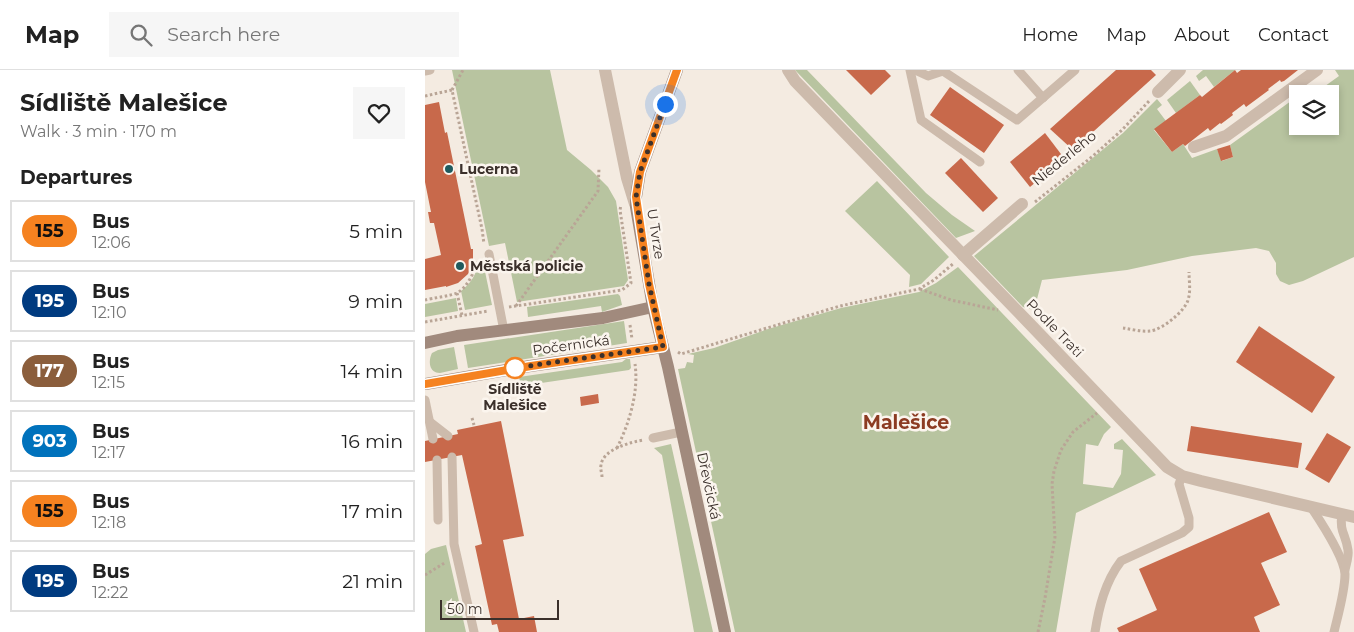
<!DOCTYPE html>
<html lang="en">
<head>
<meta charset="utf-8">
<style>
	:root { --surface:#fff; --page:#f6f6f6; --text:#222; --muted:#767676; --line:#e0e0e0 }
	body { margin:0; font-family:Montserrat,sans-serif; background:var(--page); color:var(--text); height:100vh; display:flex; flex-direction:column; font-size:19px; white-space:nowrap }
	* { box-sizing:border-box; margin:0 }
	p { font-size:16px; color:var(--muted) }
	.icon { flex:none; width:28px; height:28px; fill:none; stroke:currentColor; stroke-width:2; stroke-linecap:round; stroke-linejoin:round }
	.map { position:relative; flex:1; overflow:hidden }
	.side { display:flex; flex-direction:column; background:var(--surface); width:425px }
	.side>* { flex:none }
	.badge { padding:0 10px; border-radius:16px; font-size:18px; line-height:32px }
	.buttons { position:absolute; left:864px; top:15px; display:grid; gap:10px }
	.buttons a { display:grid; place-items:center; width:50px; height:50px; border-radius:0px; background:var(--surface); box-shadow:0 2px 8px #0003; font-size:25px }
	.scale { position:absolute; left:15px; bottom:12px; width:119px; box-sizing:border-box; padding-left:5px; border:2px solid #3b302b; border-top:0; font-size:14px; line-height:18px; white-space:nowrap; color:#3b302b; -webkit-text-stroke:4px #fbf5ee; paint-order:stroke }
	.you { position:absolute; width:25px; height:25px; margin:-12px; border:4px solid #fff; border-radius:50%; background:#1a73e8; box-shadow:0 0 0 8px #1a73e833 }
	.map>.badge { position:absolute; translate:-50% -50%; box-shadow:0 0 0 2px #fff }
	h2 { padding:0 20px; font-size:19px; line-height:45px }
	.round { display:grid; place-items:center; flex:none; width:52px; height:52px; border-radius:0px; background:var(--page) }
	.head { display:flex; align-items:center; justify-content:space-between; height:85px; padding:0 20px }
	h1 { font-size:24px; font-weight:700; line-height:38px }
	ul { padding:0; list-style:none }
	li { display:flex; align-items:center; gap:15px; height:62px; margin:0 10px 8px; padding:0 10px; border:2px solid var(--line); border-radius:0px }
	li div { flex:1 }
	li b { display:block; font-size:19px }
	li em { font-style:normal }
	li .badge { min-width:55px; font-weight:700; text-align:center }
	header { display:flex; align-items:center; gap:30px; box-sizing:border-box; height:70px; padding:0 25px; background:var(--surface); border-bottom:1px solid var(--line) }
	header strong { font-size:24px }
	nav { display:flex; gap:28px; margin-inline-start:auto; font-size:18px }
	.search { width:350px; height:45px; background:var(--page); display:flex; align-items:center; gap:12px; box-sizing:border-box; padding:0 18px; border-radius:0px; color:var(--muted); font-size:19px }
	main { display:flex; flex:1; min-height:0 }
	.map>svg:first-child { display:block }
</style>
</head>
<body>
<header>
<strong>Map</strong>
<div class="search"><svg class="icon" aria-label="search" viewBox="0 0 24 24"><circle cx="10" cy="10" r="6"/><path d="M15 15l6 6"/></svg>Search here</div>
<nav><a>Home</a><a>Map</a><a>About</a><a>Contact</a></nav>
</header>
<main>
<section class="side">
<div class="head"><div><h1>Sídliště Malešice</h1><p>Walk · 3 min · 170 m</p></div><a class="round"><svg class="icon" aria-label="heart" viewBox="0 0 24 24"><path d="M12 20l-8-8c-3-5 5-10 8-4 3-6 11-1 8 4z"/></svg></a></div>
<h2>Departures</h2>
<ul>
<li><span class="badge" style="background:#f58220;color:#111">155</span><div><b>Bus</b><p>12:06</p></div><em>5 min</em></li>
<li><span class="badge" style="background:#003b80;color:#fff">195</span><div><b>Bus</b><p>12:10</p></div><em>9 min</em></li>
<li><span class="badge" style="background:#8b5e3c;color:#fff">177</span><div><b>Bus</b><p>12:15</p></div><em>14 min</em></li>
<li><span class="badge" style="background:#0072bc;color:#fff">903</span><div><b>Bus</b><p>12:17</p></div><em>16 min</em></li>
<li><span class="badge" style="background:#f58220;color:#111">155</span><div><b>Bus</b><p>12:18</p></div><em>17 min</em></li>
<li><span class="badge" style="background:#003b80;color:#fff">195</span><div><b>Bus</b><p>12:22</p></div><em>21 min</em></li>
</ul>
</section>
<div class="map">
<svg width="929" height="562" viewBox="0 0 929 562">
	<rect width="100%" height="100%" fill="#f4ebe1"/>
	<g fill="#b8c4a0">
		<path d="M27,0H125L142,80L166,100L183,117L191,131L203,210L199,216L92,232L80,173L64,176Z"/>
		<path d="M370,0H382L501,123L527,145L550,161L531,168Z"/>
		<path d="M778,0H810L789,17L781,6L774,11L771,6Z"/>
		<path d="M910,0H929V187L878,211L864,215L855,211L851,204V193L844,181L831,178L767,186L702,200L617,210L611,233L616,239L612,241L598,237L549,186L698,63L732,29L737,35L732,39L741,51L729,60L747,82L758,74L767,88L792,79L797,91L808,87L805,75L866,31L870,37L872,36V56H905V24H889L914,6Z"/>
		<path d="M765,11L775,25L751,43L742,30Z"/>
		<path d="M452,111L524,187L496,214L484,217L485,205L420,141Z"/>
		<path d="M54,192H58L67,235L40,240L36,221C46,213 51,205 54,192Z"/>
		<path d="M533,197L686,357L679,364L673,376L661,374L658,414L688,418L696,404L698,380L689,379V374L697,369L731,405L651,443L631,562H310L253,299L260,298L262,292L268,293L269,285L263,284L289,278L343,259L416,238L494,222L511,213Z"/>
		<path d="M193,224L195,226L197,235L177,242L176,236L103,247L102,237Z"/>
		<path d="M31,228L33,241L0,247V234Z"/>
		<path d="M199,251L202,273L43,298L39,275Z"/>
		<path d="M29,277L33,299C27,300 21,302 15,303C4,303 3,291 7,283L13,280Z"/>
		<path d="M201,289H205L206,298L204,300L96,316L94,307L197,292Z"/>
		<path d="M246,374L288,562H269L237,385L229,378Z"/>
		<path d="M21,475L41,562H0V484L6,479Z"/>
	</g>
	<g fill="#c8694b">
		<path d="M421,0H460L466,6L446,25Z"/>
		<path d="M691,0H726L731,5L648,80L625,59Z"/>
		<path d="M810,0L812,3L816,0H873L859,11L856,12L855,10L843,19L844,20L821,37L819,34L807,43L808,45L796,54L795,53L785,61L783,58L760,76L758,74L747,82L729,59L775,25L777,27Z"/>
		<path d="M525,17L579,55L559,83L505,45Z"/>
		<path d="M14,32L20,63L22,62L46,179H48V191L43,204L33,213L21,217V216L0,220V189L16,185L9,153H5L3,142H6L0,112V35Z"/>
		<path d="M620,63L639,88L605,117L585,92Z"/>
		<path d="M805,75L808,87L796,91L792,79Z"/>
		<path d="M536,88L573,128L558,142L520,103Z"/>
		<path d="M834,256L910,307L887,343L811,292Z"/>
		<path d="M173,324L174,333L156,336L155,327Z"/>
		<path d="M76,351L99,466L78,470L94,549L109,546L112,562H74L72,554L67,555L50,476L57,474L37,385L0,392V371L33,364L32,360Z"/>
		<path d="M766,356L877,373L873,398L762,381Z"/>
		<path d="M902,363L926,377L904,413L880,399Z"/>
		<path d="M844,442L862,482L836,493L855,535L829,547L835,562H694L692,558L732,540L714,499Z"/>
	</g>
	<g fill="none" stroke-linecap="round" stroke-linejoin="round">
		<g stroke="#b9a596" stroke-width="3" stroke-dasharray="2.5 2.5" stroke-linecap="butt">
			<path d="M27,20L38,0"/>
			<path d="M0,26L27,20L57,159L59,174"/>
			<path d="M610,132L668,86L697,60L725,30"/>
			<path d="M495,219L526,230L573,240"/>
			<path d="M32,223L37,245"/>
			<path d="M0,230C8,228 25,226 32,223C43,217 48,203 53,192"/>
			<path d="M91,236L173,121L174,98"/>
			<path d="M84,237L197,220L206,213L195,140L196,135"/>
			<path d="M0,252L63,241"/>
			<path d="M205,255L207,269"/>
			<path d="M698,258C706,259 716,262 725,261C737,260 760,241 763,230C766,221 764,211 764,202"/>
			<path d="M253,282L256,284L415,236L494,219L509,210L529,193"/>
			<path d="M47,348L49,355"/>
			<path d="M192,378C204,354 214,322 210,294"/>
			<path d="M177,407C177,403 175,399 176,395C178,379 206,372 219,370"/>
			<path d="M0,505L21,492"/>
			<path d="M613,562L620,528L630,467L627,414L629,401L636,380L648,362L672,343"/>
		</g>
		<g stroke="#cdbbac" stroke-width="9">
			<path d="M485,0L496,50L555,92"/>
			<path d="M490,0L503,6L518,1L592,50L650,0"/>
			<path d="M593,0L618,28"/>
			<path d="M0,1L5,0"/>
			<path d="M64,184L79,261"/>
			<path d="M0,330L8,369"/>
			<path d="M5,352L23,366"/>
			<path d="M228,368L256,362"/>
			<path d="M27,387L29,474L49,562"/>
			<path d="M12,390L13,450"/>
			<path d="M886,437C896,452 919,487 920,504C920,521 913,545 909,562"/>
			<path d="M917,444C914,462 921,464 923,480C924,487 921,494 920,500"/>
			<path d="M670,562C674,537 680,512 696,491L757,463L764,457V448L754,414L757,406"/>
		</g>
		<g stroke="#cdbbac" stroke-width="12">
			<path d="M180,0L202,108L210,134"/>
			<path d="M363,0L370,11L603,252L742,397L757,406L776,411L929,447"/>
			<path d="M733,22L755,0"/>
			<path d="M769,77L801,66L892,0"/>
			<path d="M538,185L597,134"/>
		</g>
		<g stroke="#a18a7d" stroke-width="12">
			<path d="M252,0L215,102L211,127V137L228,237L243,297L300,562"/>
			<path d="M0,273L32,266L178,248L228,237"/>
			<path d="M0,314L105,296L238,277"/>
		</g>
	</g>
	<g fill="none" stroke-linecap="round" stroke-linejoin="round">
		<defs>
			<path id="line" d="M0,314L106,296L238,277L224,214L211,127L215,102L252,0"/>
		</defs>
		<use href="#line" stroke="#fff" stroke-width="11"/>
		<use href="#line" stroke="#f58220" stroke-width="8"/>
		<path stroke="#3b302b" stroke-width="5" stroke-dasharray="0 9" d="M90,298H89L238,277L224,214L211,127L215,102L240,34"/>
	</g>
	<g fill="#1f5a5e" stroke="#fbf5ee" stroke-width="2">
		<circle cx="24" cy="99" r="5"/>
		<circle cx="35" cy="196" r="5"/>
	</g>
	<circle fill="#fff" stroke="#f58220" stroke-width="2.5" cx="90" cy="298" r="10"/>
	<g text-anchor="middle" dominant-baseline="central" stroke-width="5" stroke-linejoin="round" paint-order="stroke">
		<g font-size="14" fill="#3b302b" stroke="#fbf5ee">
			<text transform="translate(639 88) rotate(-39)">Niederleho</text>
			<text transform="translate(231 164) rotate(81)">U Tvrze</text>
			<text transform="translate(630 258) rotate(46)">Podle Trati</text>
			<text transform="translate(146 275) rotate(-8)">Počernická</text>
			<text transform="translate(284 416) rotate(78)">Dřevčická</text>
		</g>
		<g font-size="14" font-weight="bold" fill="#3b302b" stroke="#fbf5ee" text-anchor="start">
			<text x="34" y="99">Lucerna</text>
			<text x="45" y="196">Městská policie</text>
		</g>
		<g font-size="14" font-weight="bold" fill="#3b302b" stroke="#fbf5ee">
			<text x="90" y="319">Sídliště<tspan x="90" dy="16">Malešice</tspan></text>
		</g>
		<g font-size="19" font-weight="bold" fill="#8c3b22" stroke="#fbf5ee">
			<text x="481" y="352">Malešice</text>
		</g>
	</g>
</svg>
<div class="buttons">
<a><svg class="icon" aria-label="layers" viewBox="0 0 24 24"><path d="M12 4l9 5-9 5-9-5zM3 14l9 5 9-5"/></svg></a>
</div>
<div class="scale">50 m</div>
<div class="you" style="left:240px;top:34px"></div>
</div>
</main>
</body>
</html>
